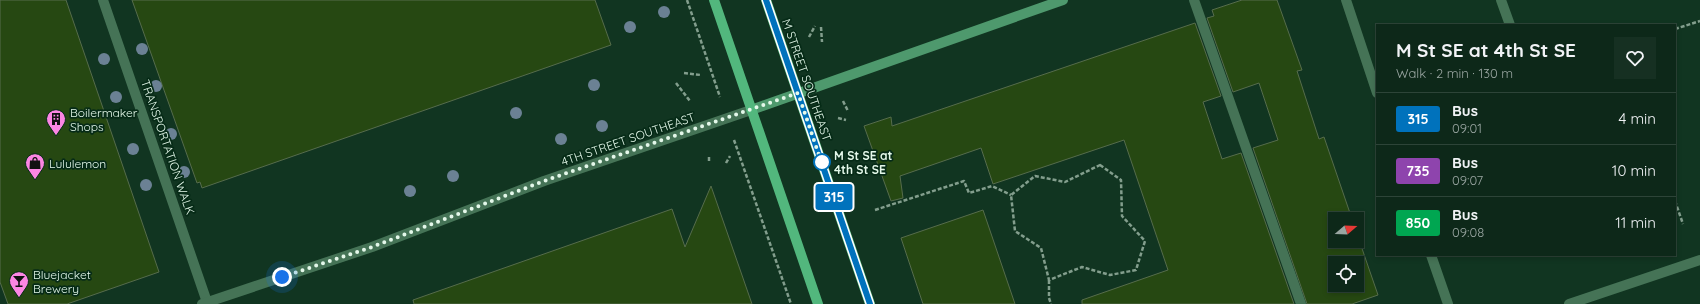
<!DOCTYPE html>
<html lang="en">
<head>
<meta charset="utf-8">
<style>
	:root { --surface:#0d2819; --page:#163022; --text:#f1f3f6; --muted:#9aa6a2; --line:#2d4438 }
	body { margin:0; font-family:Quicksand,sans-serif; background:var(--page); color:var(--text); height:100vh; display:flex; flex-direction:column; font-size:15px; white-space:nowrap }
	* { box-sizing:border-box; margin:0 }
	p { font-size:13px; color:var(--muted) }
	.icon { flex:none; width:22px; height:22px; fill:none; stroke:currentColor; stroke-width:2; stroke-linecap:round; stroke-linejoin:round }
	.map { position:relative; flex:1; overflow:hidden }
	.drawer { position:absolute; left:1376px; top:24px; width:300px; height:232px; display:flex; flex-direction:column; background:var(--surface); border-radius:0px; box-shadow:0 2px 6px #0003,0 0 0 1px var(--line) }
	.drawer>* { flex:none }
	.badge { padding:0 8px; border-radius:3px; font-size:14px; line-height:26px }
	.needle { width:26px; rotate:71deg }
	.buttons { position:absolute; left:1328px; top:212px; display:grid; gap:8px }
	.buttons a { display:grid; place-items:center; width:36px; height:36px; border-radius:0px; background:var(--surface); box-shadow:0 2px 6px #0003,0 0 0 1px var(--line); font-size:20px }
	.you { position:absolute; width:20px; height:20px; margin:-10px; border:3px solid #fff; border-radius:50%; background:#1a73e8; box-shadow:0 0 0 6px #1a73e833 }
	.map>.badge { position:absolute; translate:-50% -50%; box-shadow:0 0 0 2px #fff }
	.round { display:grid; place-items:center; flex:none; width:42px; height:42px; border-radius:0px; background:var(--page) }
	.summary { display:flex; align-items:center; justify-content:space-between; height:68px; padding:0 20px }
	h1 { font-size:19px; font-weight:700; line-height:30px }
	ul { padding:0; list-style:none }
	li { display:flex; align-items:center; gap:12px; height:52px; padding:0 20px; border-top:1px solid var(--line) }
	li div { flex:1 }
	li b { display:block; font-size:15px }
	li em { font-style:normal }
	li .badge { min-width:44px; font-weight:700; text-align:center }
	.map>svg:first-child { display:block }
</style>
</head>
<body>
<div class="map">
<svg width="1700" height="304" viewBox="0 0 1700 304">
	<rect width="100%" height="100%" fill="#113521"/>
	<g fill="#264812" stroke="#566c4c" fill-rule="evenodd">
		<path d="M0,0H66L159,272L67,304H8L0,282Z"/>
		<path d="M132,0H595L611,45L202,188L200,182L197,183Z"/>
		<path d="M1242,0H1277L1302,70L1297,71L1319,139L1324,137L1352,219H1335V241H1357V234L1378,295L1352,304H1307L1253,148L1278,140L1259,83L1233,92L1207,18L1214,16L1212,10ZM1335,263H1357V285H1335Z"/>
		<path d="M1195,23L1221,96L1203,102L1222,159L1241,153L1294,304H1082V300L1168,270L1124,140L993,184L981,148L900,176L903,198L891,201L864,126L891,117L892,126Z"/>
		<path d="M711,186L752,304H414L413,300L672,209L685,247Z"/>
		<path d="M983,210L1015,304H923L901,238Z"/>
	</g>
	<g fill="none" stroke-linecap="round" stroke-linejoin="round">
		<g stroke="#839e8d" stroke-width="2.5" stroke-dasharray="4 2" stroke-linecap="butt">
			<path d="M687,0L720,97"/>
			<path d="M821,27L822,42"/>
			<path d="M1675,29L1700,21"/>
			<path d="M809,37L815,26"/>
			<path d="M684,73L701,75"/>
			<path d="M676,83L690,101"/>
			<path d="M843,101L848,111"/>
			<path d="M838,118L846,120"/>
			<path d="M734,140L791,304"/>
			<path d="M709,161V157"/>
			<path d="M726,163L730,156"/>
			<path d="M1100,165L1121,180L1122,216L1145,241L1136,270L1110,275L1082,267L1049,280L1041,248L1015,231L1011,195L1035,176L1065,182Z"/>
			<path d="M1675,201L1683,224"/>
			<path d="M875,210L964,181L969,193L992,186L1011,195"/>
			<path d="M1049,280V298L1051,304"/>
		</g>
		<g stroke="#457356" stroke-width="10">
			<path d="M1194,0L1301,304"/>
			<path d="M1501,0L1510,25"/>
		</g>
		<g stroke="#457356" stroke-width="10">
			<path d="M103,0L207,302"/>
			<path d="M1346,0L1377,93"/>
			<path d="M1431,255L1448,304"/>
			<path d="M202,304L372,247L544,181L751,110"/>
			<path d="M1569,304L1700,260"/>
		</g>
		<path stroke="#4e996d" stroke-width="10" d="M751,110L1063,0"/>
		<g stroke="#52b77d" stroke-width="10">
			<path d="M714,0L818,304"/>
			<path d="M766,0L870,304"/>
		</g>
	</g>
	<g fill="#6b8194">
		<circle cx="664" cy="12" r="6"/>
		<circle cx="630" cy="27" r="6"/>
		<circle cx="142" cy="49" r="6"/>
		<circle cx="104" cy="59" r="6"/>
		<circle cx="594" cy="85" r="6"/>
		<circle cx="156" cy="86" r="6"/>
		<circle cx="116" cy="97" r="6"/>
		<circle cx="516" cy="113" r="6"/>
		<circle cx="602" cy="126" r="6"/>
		<circle cx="171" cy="134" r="6"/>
		<circle cx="561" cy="139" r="6"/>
		<circle cx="133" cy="149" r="6"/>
		<circle cx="184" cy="172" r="6"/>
		<circle cx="453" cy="176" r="6"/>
		<circle cx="146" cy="185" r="6"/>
		<circle cx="410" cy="191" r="6"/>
	</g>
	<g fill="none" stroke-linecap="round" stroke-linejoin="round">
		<defs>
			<path id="line" d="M766,0L870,304"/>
		</defs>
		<use href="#line" stroke="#fff" stroke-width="9"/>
		<use href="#line" stroke="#0072bc" stroke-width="6"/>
		<path stroke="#e4f8ea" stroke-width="4" stroke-dasharray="0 7.2" d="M282,277L372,247L544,181L798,93L822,164V162"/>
	</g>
	<defs>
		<symbol id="building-pin" viewBox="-11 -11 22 30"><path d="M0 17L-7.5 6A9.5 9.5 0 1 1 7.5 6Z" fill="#fc86e3" stroke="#062b17"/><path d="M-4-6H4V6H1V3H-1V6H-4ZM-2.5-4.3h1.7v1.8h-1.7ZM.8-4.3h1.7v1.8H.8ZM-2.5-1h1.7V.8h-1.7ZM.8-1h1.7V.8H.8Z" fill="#111"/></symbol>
		<symbol id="shop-pin" viewBox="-11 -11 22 30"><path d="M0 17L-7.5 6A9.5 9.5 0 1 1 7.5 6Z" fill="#fc86e3" stroke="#062b17"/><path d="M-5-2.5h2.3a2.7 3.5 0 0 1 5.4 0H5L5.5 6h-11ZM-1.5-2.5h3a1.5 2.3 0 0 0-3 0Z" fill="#111"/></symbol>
		<symbol id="bar-pin" viewBox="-11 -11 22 30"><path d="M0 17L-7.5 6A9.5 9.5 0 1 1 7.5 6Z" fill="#fc86e3" stroke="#062b17"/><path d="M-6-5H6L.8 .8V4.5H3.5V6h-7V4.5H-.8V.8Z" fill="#111"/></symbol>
	</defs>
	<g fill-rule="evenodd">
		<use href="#building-pin" x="45" y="108" width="22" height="30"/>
		<use href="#shop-pin" x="24" y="152" width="22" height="30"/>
		<use href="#bar-pin" x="8" y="270" width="22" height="30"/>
	</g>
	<circle fill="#fff" stroke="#0072bc" stroke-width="2" cx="822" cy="162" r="8"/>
	<g text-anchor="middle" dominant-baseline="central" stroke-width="3.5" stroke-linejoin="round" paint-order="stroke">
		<g font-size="12" fill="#e4f8ea" stroke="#062b17">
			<text transform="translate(807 80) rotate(71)">M STREET SOUTHEAST</text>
			<text transform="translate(628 139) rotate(-19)">4TH STREET SOUTHEAST</text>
			<text transform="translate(168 147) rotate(71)">TRANSPORTATION WALK</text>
		</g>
		<g font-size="12" fill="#e4f8ea" stroke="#062b17" text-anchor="start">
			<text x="70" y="112">Boilermaker<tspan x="70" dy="14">Shops</tspan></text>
			<text x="49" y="163">Lululemon</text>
			<text x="33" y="274">Bluejacket<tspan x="33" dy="14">Brewery</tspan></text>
		</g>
		<g font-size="12" font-weight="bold" fill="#e4f8ea" stroke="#062b17" text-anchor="start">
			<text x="834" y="155">M St SE at<tspan x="834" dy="14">4th St SE</tspan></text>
		</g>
	</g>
</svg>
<div class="buttons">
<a><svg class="needle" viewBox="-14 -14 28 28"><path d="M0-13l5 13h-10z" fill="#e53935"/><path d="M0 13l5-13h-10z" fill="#9aa6a2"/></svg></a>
<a><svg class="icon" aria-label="locate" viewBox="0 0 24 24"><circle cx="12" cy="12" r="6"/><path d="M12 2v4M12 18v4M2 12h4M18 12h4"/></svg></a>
</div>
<div class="you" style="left:282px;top:277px"></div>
<b class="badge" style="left:834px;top:197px;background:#0072bc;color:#fff">315</b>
<section class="drawer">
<div class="summary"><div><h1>M St SE at 4th St SE</h1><p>Walk · 2 min · 130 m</p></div><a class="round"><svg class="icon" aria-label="heart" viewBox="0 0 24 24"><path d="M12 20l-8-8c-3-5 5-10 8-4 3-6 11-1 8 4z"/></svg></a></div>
<ul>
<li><span class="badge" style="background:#0072bc;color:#fff">315</span><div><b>Bus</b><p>09:01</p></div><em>4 min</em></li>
<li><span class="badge" style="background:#8e44ad;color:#fff">735</span><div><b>Bus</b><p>09:07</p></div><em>10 min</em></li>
<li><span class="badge" style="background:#00a651;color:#fff">850</span><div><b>Bus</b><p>09:08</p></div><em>11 min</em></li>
</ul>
</section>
</div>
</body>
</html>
